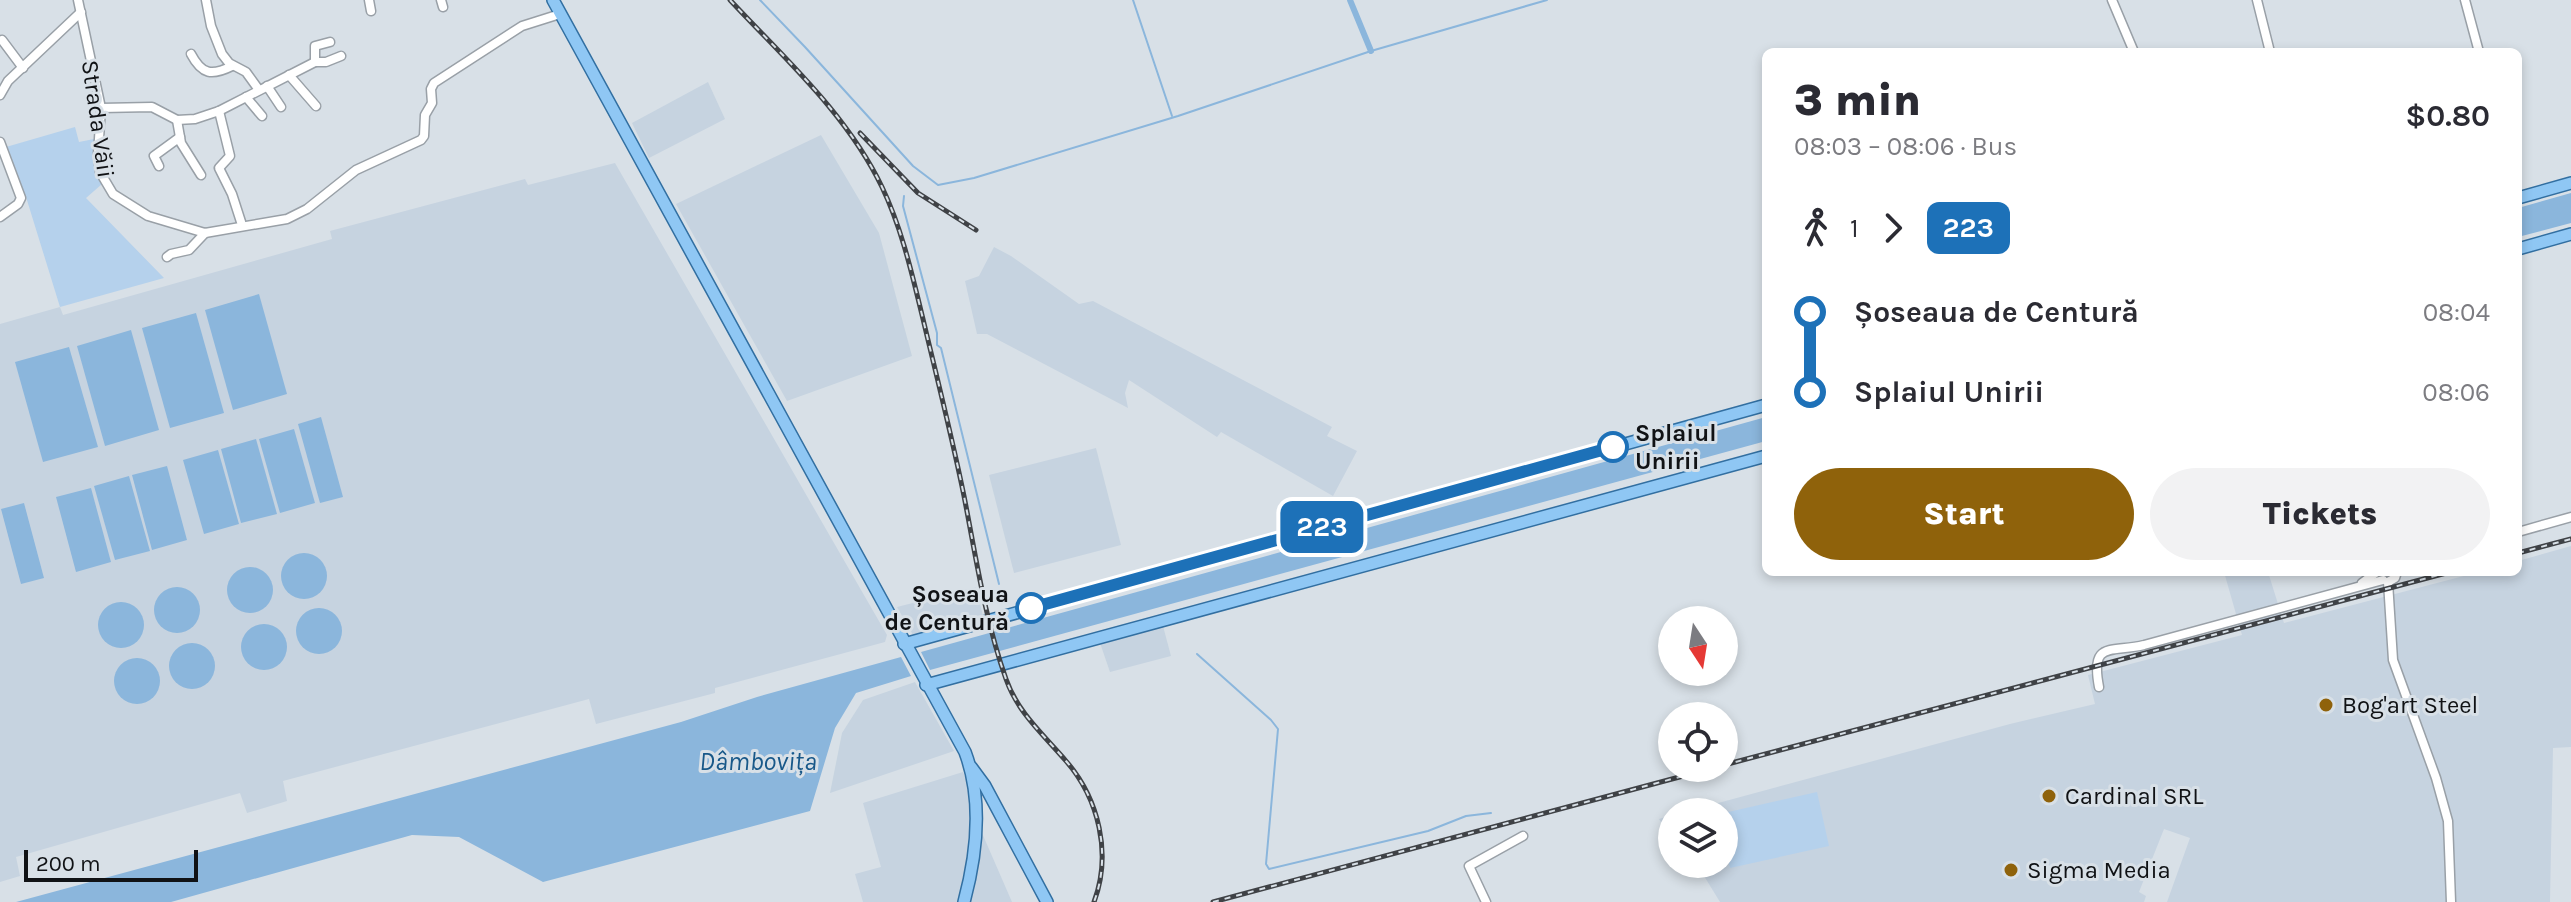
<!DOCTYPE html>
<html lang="en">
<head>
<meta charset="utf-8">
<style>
	:root { --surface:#fff; --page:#f2f2f3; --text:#2b2b33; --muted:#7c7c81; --accent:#8f620b }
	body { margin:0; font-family:Karla,sans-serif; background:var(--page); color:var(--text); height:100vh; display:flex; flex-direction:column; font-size:30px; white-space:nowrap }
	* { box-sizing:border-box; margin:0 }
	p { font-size:26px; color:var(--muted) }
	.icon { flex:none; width:44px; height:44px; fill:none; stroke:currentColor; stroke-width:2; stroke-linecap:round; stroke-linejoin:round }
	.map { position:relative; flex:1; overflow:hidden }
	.side { position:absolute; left:1762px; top:48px; width:760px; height:528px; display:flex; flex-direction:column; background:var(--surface); border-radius:12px; box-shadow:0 4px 12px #0003 }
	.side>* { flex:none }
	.badge { padding:0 16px; border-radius:12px; font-size:28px; line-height:52px }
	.needle { width:52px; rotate:168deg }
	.controls { position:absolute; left:1658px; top:606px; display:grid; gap:16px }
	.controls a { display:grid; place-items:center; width:80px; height:80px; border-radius:50%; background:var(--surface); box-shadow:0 4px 12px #0003; font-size:40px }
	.scale { position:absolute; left:24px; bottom:20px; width:174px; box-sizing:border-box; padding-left:8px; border:4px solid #101215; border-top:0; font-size:22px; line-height:28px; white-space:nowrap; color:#101215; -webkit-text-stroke:6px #d8e0e7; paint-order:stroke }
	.map>.badge { position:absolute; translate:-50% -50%; box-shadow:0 0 0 4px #fff }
	.legs { display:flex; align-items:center; gap:12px; height:88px; padding:0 32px; font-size:26px }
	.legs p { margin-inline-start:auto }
	.overview { display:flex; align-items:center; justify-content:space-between; height:136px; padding:0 32px }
	h1 { font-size:44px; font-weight:800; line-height:60px }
	.button { display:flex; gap:16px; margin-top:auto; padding:16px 32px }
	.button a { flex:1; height:92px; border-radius:48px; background:var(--accent); color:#fff; font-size:32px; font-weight:800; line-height:92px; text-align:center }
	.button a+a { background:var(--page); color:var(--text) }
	ul { padding:0 32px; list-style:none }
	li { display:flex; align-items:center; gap:28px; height:80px; font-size:30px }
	li i { display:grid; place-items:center; width:12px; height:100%; margin:0 10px; background:currentColor }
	li i::after { content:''; width:20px; height:20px; margin:-10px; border:6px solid; border-radius:50%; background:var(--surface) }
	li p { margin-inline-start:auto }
	li:first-child i { background:linear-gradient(#0000 50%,currentColor 0) }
	li:last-child i { background:linear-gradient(currentColor 50%,#0000 0) }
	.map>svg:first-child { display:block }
</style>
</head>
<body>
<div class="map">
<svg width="2571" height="902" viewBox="0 0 2571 902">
	<rect width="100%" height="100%" fill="#d8e0e7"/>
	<g fill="#c6d3e0">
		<path d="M708,82L725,119L649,158L632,123Z"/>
		<path d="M821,135L879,233L912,356L787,401L676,204Z"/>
		<path d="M615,163L887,635L885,642L715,688V693L596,724L589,699L283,781L287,801L247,813L240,793L16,857L20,876L0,882V324L60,307L63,315L332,239L330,231L525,179L528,185Z"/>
		<path d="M994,247L1011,256L1079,304L1093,301L1332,427L1327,436L1357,451L1333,496L1221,432L1217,437L1129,380L1125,393L1128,408L987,334H977L965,281L979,276Z"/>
		<path d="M1096,448L1121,545L1014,573L989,475Z"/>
		<path d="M2571,546V747L2553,748L2550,902H2167L2190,838L2164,829L2139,892L2146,896L2144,902H1720L1704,876L1692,864H1724V812H1685L2010,724L2095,704L2088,675L2242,635L2224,572H2268L2284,623L2479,572H2518V561Z"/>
		<path d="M976,587L983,616L913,635L897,607Z"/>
		<path d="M1163,626L1171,656L1110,672L1100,643Z"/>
		<path d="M915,682L954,751L830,793L842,733L863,700Z"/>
		<path d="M963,772L968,784L973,831L982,833L1012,902H863L855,874L881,867L863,803Z"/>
		<path d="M1672,815V847L1658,838L1665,828L1659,819Z"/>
	</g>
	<g fill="#b5d1ec">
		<path d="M75,127L79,142L94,139L102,184L86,198L164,278L60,307L26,197L6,147Z"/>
		<path d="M1817,792L1829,846L1730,868L1724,840V813Z"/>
	</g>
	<g fill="#8bb6dc">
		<path d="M2571,193V223L2518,237V208Z"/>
		<path d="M259,294L287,394L233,410L205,310Z"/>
		<path d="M196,313L224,413L170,428L142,328Z"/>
		<path d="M131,330L159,430L105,446L77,346Z"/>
		<path d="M69,347L98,447L43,462L15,362Z"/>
		<path d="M321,417L343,497L320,503L298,424Z"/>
		<path d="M1766,417V441L930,670L921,652Z"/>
		<path d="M294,429L315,503L280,513L259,439Z"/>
		<path d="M256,439L277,514L241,523L221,449Z"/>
		<path d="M218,450L239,524L204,534L183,460Z"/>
		<path d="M167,466L187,540L152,550L132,475Z"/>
		<path d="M129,476L150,551L115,560L94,486Z"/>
		<path d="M91,488L111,562L76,572L56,497Z"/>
		<path d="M24,503L44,578L21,584L1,509Z"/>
		<circle cx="304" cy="576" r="23"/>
		<circle cx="250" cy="590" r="23"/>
		<circle cx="177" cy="610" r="23"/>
		<circle cx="121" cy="625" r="23"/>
		<circle cx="319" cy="631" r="23"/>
		<circle cx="264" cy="647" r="23"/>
		<circle cx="192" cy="666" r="23"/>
		<path d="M901,657L911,676L856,693L835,728L810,811L543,882L459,837L412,835L171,902H16L681,722L757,697Z"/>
		<circle cx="137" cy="681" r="23"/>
	</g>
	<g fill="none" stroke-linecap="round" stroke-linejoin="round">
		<g stroke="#8bb6dc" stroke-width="2">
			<path d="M760,0L805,47L913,166L938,185L974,178L1178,116L1371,51L1547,0"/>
			<path d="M1133,0L1172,116"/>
			<path d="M904,196L903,206L937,333V345L941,348L999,584"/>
			<path d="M1197,654L1271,720L1278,729L1266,864L1269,869L1428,831L1466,816L1491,813"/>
		</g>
		<path stroke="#8bb6dc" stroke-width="6" d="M1350,0L1371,51"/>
		<defs>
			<g id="minor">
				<path d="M78,0L101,108L98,154L100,172L113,194L148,216L205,233L287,219L307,209L356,170L421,140L424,136L425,115L432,103L431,89L434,83L522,26L560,14"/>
				<path d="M206,0L211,26L222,54L229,63L246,72L259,90"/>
				<path d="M369,0L371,11"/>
				<path d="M441,0L443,7"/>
				<path d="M2112,0L2134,52"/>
				<path d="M2257,0L2270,52"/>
				<path d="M2465,0L2479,52"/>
				<path d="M2,40L23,68"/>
				<path d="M191,54C202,75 212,76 232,66"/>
				<path d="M315,62V46L330,42"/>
				<path d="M289,75L316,106"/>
				<path d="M267,86L281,107"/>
				<path d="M0,95L8,81L81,12"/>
				<path d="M246,97L262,116"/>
				<path d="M101,108L152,107L177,120L195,119L219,111L315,62H326L341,56"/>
				<path d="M219,111L230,156L219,168L232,194L242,225"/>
				<path d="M177,120L181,143L201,175"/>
				<path d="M0,142L21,198L18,204L0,217"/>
				<path d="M159,166L154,156L180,137"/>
				<path d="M167,257L171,254L189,250L205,233"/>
				<path d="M2518,532L2571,517"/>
				<path d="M2388,582L2393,660L2436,778L2448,821L2451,902"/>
				<path d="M2388,582L2395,578L2397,572"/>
				<path d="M2362,583L2377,572"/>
				<path d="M2099,687C2090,640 2111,653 2144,645L2383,580"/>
				<path d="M1486,902L1469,866L1523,836"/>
			</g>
			<g id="major">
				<path d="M553,0L965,752C983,800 977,854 964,902"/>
				<path d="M2518,198L2571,183"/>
				<path d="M2518,249L2571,234"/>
				<path d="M904,644L1766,405"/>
				<path d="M926,685L1766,456"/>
				<path d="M971,767L985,786L1047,902"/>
			</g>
		</defs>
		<use href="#minor" stroke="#99a0a7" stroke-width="11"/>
		<use href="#major" stroke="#326fa1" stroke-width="14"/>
		<use href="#minor" stroke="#fff" stroke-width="8"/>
		<use href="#major" stroke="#8fc7f4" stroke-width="11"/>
		<defs>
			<g id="rail">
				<path d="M730,0C784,58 847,114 882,187C902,229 912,274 923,319C937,378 952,437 964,496C976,557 985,620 1006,679C1018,713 1043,734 1066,761C1099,799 1112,854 1094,902"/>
				<path d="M860,133L918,193L976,230"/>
				<path d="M2518,553L2571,539"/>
				<path d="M1724,765L2450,572"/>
				<path d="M1213,902L1713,768"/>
			</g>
		</defs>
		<use href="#rail" stroke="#3f4246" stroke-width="5"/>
		<use href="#rail" stroke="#d8e0e7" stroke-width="2" stroke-dasharray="6" stroke-linecap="butt"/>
	</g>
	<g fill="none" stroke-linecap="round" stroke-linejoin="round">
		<defs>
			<path id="line-1" d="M1031,608L1613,447"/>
		</defs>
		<use href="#line-1" stroke="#fff" stroke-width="18"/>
		<use href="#line-1" stroke="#1d71b8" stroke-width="12"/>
	</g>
	<g fill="#fff" stroke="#1d71b8" stroke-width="4">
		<circle cx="1613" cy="447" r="14"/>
		<circle cx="1031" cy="608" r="14"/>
	</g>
	<g fill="#8f620b" stroke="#d8e0e7" stroke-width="3">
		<circle cx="2326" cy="705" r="8"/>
		<circle cx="2049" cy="796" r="8"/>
		<circle cx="2011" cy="870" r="8"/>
	</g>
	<g text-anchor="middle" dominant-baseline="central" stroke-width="6" stroke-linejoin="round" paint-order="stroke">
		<g font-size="24" fill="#101215" stroke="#d8e0e7">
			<text transform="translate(98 119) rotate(82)">Strada Văii</text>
		</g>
		<g font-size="24" font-weight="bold" fill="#101215" stroke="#d8e0e7" text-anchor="start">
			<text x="1635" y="433">Splaiul<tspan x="1635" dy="28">Unirii</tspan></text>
			<text x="1009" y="594" text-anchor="end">Șoseaua<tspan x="1009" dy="28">de Centură</tspan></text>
		</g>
		<g font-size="24" fill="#101215" stroke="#d8e0e7" text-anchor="start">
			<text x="2342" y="705">Bog'art Steel</text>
			<text x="2065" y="796">Cardinal SRL</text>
			<text x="2027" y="870">Sigma Media</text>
		</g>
		<g font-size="26" font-style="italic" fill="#185889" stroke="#d8e0e7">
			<text x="758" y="761">Dâmbovița</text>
		</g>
	</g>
</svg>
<div class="controls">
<a><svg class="needle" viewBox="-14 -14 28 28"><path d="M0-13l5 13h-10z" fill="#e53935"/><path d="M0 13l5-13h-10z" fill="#7c7c81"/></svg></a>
<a><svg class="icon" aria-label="locate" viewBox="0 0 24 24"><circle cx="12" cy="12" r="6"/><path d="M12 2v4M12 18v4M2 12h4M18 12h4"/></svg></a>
<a><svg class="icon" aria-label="layers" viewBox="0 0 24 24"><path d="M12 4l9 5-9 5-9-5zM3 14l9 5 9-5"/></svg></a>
</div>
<div class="scale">200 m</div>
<b class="badge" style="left:1322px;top:527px;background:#1d71b8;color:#fff">223</b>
<section class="side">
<div class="overview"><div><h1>3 min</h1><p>08:03 – 08:06 · Bus</p></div><b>$0.80</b></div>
<div class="legs"><svg class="icon" aria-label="walk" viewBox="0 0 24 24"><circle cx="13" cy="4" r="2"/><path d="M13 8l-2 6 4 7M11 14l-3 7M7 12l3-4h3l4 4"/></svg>1<svg class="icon" aria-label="forward" viewBox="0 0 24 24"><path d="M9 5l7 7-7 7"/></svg><b class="badge" style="background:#1d71b8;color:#fff">223</b></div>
<ul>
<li><i style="color:#1d71b8"></i><b>Șoseaua de Centură</b><p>08:04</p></li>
<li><i style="color:#1d71b8"></i><b>Splaiul Unirii</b><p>08:06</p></li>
</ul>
<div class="button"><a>Start</a><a>Tickets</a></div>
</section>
</div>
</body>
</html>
